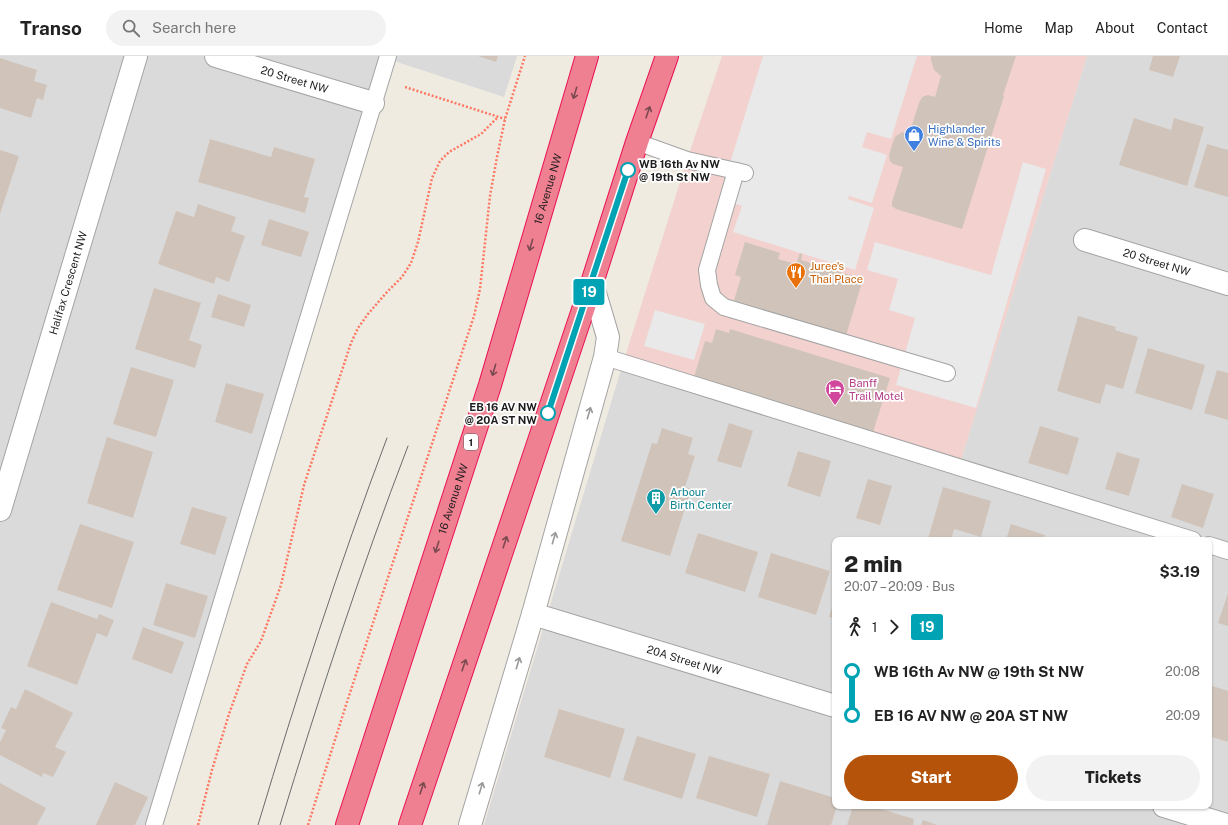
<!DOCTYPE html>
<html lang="en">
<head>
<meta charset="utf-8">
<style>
	:root { --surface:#fff; --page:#f2f2f2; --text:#222; --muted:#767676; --line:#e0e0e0; --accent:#b45309 }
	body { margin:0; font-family:"Public Sans",sans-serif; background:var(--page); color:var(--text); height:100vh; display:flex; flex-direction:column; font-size:15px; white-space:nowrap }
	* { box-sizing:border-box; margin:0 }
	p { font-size:13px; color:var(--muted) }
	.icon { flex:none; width:22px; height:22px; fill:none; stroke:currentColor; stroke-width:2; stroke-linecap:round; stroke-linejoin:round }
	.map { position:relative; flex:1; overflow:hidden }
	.drawer { position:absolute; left:832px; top:481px; width:380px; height:272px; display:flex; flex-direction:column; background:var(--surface); border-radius:8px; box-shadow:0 1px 3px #0004 }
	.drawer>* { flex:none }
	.badge { padding:0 8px; border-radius:3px; font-size:14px; line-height:26px }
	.map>.badge { position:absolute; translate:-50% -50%; box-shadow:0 0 0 2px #fff }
	.legs { display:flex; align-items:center; gap:6px; height:44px; padding:0 12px; font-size:13px }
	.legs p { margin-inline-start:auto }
	.overview { display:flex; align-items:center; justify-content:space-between; height:68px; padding:0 12px }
	h1 { font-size:22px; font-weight:800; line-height:30px }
	.cta { display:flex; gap:8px; margin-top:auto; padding:8px 12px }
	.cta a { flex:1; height:46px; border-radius:24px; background:var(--accent); color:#fff; font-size:16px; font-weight:800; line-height:46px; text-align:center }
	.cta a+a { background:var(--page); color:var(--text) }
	ul { padding:0 12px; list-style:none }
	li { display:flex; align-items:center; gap:14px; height:44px; font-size:15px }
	li i { display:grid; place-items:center; width:6px; height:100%; margin:0 5px; background:currentColor }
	li i::after { content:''; width:10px; height:10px; margin:-5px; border:3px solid; border-radius:50%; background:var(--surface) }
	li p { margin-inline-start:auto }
	li:first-child i { background:linear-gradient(#0000 50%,currentColor 0) }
	li:last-child i { background:linear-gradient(currentColor 50%,#0000 0) }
	header { display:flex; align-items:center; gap:24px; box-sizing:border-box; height:56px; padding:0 20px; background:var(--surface); border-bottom:1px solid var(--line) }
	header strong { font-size:19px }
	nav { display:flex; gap:22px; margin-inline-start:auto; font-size:14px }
	.search { width:280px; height:36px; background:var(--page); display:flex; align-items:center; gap:10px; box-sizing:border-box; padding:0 14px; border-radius:22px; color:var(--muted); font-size:15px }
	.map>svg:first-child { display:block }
</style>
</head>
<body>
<header>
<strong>Transo</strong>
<div class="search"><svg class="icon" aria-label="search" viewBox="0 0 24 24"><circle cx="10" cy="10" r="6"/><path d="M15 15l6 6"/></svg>Search here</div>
<nav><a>Home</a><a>Map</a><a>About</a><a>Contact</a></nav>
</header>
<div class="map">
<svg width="1228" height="769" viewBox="0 0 1228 769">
	<rect width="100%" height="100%" fill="#efebe1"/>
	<g fill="#dbdada" fill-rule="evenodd">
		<path d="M0,0H517L504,41L391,4L158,769H0Z"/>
		<path d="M1087,0H1228V769H484L623,307L959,410ZM835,484H1209V750H835Z"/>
	</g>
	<path fill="#f2d1ce" d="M722,0H1087L959,410L623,307L687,104Z"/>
	<g fill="#e9e9e9">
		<path d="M763,0H917L891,83L867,76L862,91L887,99L872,147L849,140L848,143L874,152L855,214L733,176L742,150L719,143Z"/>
		<path d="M1023,106L1046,113L976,352L896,329L915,262L889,254L898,223L867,214L875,186L991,219Z"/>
		<path d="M655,254L705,268L694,304L644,290Z"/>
	</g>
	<g fill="#d0c4ba">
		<path d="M478,0H498L496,6Z"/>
		<path d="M931,0H1016L1003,39L1004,40L962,173L896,153L892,150V146L903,111L893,108L890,105L889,99L894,83L896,80L902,76L909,78L919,47L922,41L928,39L935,41L941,20L934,14L931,4Z"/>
		<path d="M1153,0H1180L1173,21L1149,14Z"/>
		<path d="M0,2L37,14L34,25L47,29L43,44L37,42L31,62L0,52Z"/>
		<path d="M1134,62L1171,74L1174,62L1204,71L1187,130L1119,109Z"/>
		<path d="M210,83L271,101L274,91L315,103L304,141L309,142L305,157L198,126Z"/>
		<path d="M1207,88L1228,94V141L1194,131Z"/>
		<path d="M0,94L19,100L0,158Z"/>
		<path d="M198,148L236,161L231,175L245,180L229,226L216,221L214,228L158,208L176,155L194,161Z"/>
		<path d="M269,163L309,176L301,201L261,189Z"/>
		<path d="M745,186L780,197L778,203L796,208L800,197L802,198L801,204L863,223L844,286L732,251L741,221L735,219Z"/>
		<path d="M154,232L201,247L189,284L202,289L195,312L135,293Z"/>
		<path d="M218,238L251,249L244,271L211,261Z"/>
		<path d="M1078,260L1116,271L1115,274L1138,281L1123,333L1106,328L1100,348L1057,335Z"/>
		<path d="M716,273L729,277L730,273L890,322L873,376L694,321L705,285L712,287Z"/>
		<path d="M1148,292L1205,309L1192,354L1135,337Z"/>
		<path d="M131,311L174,324L156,381L113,368Z"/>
		<path d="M1217,314L1228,317V364L1204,357Z"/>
		<path d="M226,327L264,338L252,378L215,366Z"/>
		<path d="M729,367L753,375L741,412L717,405Z"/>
		<path d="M1040,370L1079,382L1068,419L1028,407Z"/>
		<path d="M662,372L693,382L688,398L695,400L685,431L691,433L670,500L621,485L652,387L657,388Z"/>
		<path d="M107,381L153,396L133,462L87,447Z"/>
		<path d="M798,395L831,405L820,441L787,430Z"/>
		<path d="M1117,396L1140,403L1129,440L1105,433Z"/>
		<path d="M868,423L892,430L880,469L856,462Z"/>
		<path d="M1182,428L1214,438L1203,472L1171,461Z"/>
		<path d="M943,431L991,445L981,481L954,473L951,484H932L928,483Z"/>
		<path d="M192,451L227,461L215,499L180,488Z"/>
		<path d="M80,468L134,486L112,552L57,534Z"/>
		<path d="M1011,468L1045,479L1043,484H1006Z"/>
		<path d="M698,477L758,496L745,536L685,517Z"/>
		<path d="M771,497L830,515L816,559L758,541Z"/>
		<path d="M166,527L208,540L195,582L153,569Z"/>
		<path d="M1228,537V570L1218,567Z"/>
		<path d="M835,542V562L829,561Z"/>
		<path d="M51,546L97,563L99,558L114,564L107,581L97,577L77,629L27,610Z"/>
		<path d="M143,571L184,586L172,618L132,603Z"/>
		<path d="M1209,629L1228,635V686L1209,680Z"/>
		<path d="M25,633L73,657L55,691L66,696L53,721L43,717L42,721L0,699V686L6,674L1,672L11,651L16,653Z"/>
		<path d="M559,653L625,673L610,722L544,701Z"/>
		<path d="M637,680L696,698L682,743L623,724Z"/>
		<path d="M709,700L770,718L757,761L696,742Z"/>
		<path d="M780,725L835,742V750H837L831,769H767Z"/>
		<path d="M115,726L148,741L135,769H96Z"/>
		<path d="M0,727L46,752L37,769H0Z"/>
		<path d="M853,750H871L914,763L913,769H847Z"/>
		<path d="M923,764L937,769H921Z"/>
	</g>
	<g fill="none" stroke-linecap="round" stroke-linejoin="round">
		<defs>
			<g id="lane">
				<path d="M637,86L687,104L745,117"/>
				<path d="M736,115L707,214L709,229L713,242L724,251L947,317"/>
				<path d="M605,301L1193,484"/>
				<path d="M1209,489L1228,495"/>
				<path d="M154,769L388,0"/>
			</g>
			<g id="street">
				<path id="s1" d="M216,0L373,47"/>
				<path id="s2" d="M1085,184L1228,228"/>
				<path id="s3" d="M0,454L136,0"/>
				<path id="s4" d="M533,558L835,650"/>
				<path d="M1164,750L1226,769"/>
				<path d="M470,769L533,558L605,301L608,281L592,227"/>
			</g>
			<g id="highway">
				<path id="s5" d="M347,769L490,329L587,0"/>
				<path d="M410,769L592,227L637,86L667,0"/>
			</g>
		</defs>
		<use href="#lane" stroke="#a4a4a4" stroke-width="18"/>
		<use href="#street" stroke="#a4a4a4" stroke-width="24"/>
		<use href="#highway" stroke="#ea1254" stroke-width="24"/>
		<g stroke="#ff7863" stroke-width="2.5" stroke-dasharray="2 2" stroke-linecap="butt">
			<path d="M405,31L505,63"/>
			<path d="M198,769L212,714L229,658L247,608L261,585L281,529L304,429L351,287L358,272L368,258L387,236L402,221L411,207L418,186L432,122L440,105L449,96L481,78L498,61"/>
			<path d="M308,769L346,649L474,260L480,233L490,140L497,101L505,63L525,0"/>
		</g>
		<use href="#lane" stroke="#fff" stroke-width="16"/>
		<use href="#street" stroke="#fff" stroke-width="22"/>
		<use href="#highway" stroke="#ef8091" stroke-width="22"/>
		<g stroke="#6b6b6b" stroke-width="1">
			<path d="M258,769C297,639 339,509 387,382"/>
			<path d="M280,769C319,641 360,515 408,390"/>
		</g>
	</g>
	<defs><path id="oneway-shaft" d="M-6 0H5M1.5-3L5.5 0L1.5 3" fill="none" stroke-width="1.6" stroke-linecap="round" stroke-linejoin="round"/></defs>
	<g stroke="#7b4a51">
		<use href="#oneway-shaft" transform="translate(575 37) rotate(107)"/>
		<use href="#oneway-shaft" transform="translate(648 56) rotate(-71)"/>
		<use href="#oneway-shaft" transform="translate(531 189) rotate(106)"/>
		<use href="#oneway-shaft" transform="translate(494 314) rotate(106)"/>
		<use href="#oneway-shaft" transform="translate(505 486) rotate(-72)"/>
		<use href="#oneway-shaft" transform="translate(437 491) rotate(108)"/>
		<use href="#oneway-shaft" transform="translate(464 609) rotate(-71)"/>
		<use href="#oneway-shaft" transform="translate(422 732) rotate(-72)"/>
	</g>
	<g stroke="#999">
		<use href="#oneway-shaft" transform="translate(589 357) rotate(-74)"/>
		<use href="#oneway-shaft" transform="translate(554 482) rotate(-74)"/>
		<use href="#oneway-shaft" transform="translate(518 607) rotate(-73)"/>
		<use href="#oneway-shaft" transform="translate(481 732) rotate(-73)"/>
	</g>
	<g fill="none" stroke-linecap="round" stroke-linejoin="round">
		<defs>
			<path id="line-1" d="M548,357L628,114"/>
		</defs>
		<use href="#line-1" stroke="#fff" stroke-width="9"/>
		<use href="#line-1" stroke="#00a3b4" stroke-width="6"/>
	</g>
	<defs>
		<symbol id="shop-pin" viewBox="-11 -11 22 30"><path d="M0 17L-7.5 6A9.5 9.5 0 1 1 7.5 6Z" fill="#3f7fe0" stroke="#fff"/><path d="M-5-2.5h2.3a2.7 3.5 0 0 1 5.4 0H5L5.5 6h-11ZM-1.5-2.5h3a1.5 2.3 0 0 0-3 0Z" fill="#fff"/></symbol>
		<symbol id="restaurant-pin" viewBox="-11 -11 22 30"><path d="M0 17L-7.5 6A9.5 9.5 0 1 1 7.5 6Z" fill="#e8710a" stroke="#fff"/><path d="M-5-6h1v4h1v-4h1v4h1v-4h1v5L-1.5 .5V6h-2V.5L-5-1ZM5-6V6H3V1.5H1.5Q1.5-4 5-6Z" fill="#fff"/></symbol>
		<symbol id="hotel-pin" viewBox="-11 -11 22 30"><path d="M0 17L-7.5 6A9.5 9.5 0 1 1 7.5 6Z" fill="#d1479c" stroke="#fff"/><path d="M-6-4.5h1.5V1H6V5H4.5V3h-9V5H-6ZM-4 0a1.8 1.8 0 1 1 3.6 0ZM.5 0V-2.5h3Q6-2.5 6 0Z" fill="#fff"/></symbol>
		<symbol id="building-pin" viewBox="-11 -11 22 30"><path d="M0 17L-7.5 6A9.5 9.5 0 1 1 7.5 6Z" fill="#0f9aa8" stroke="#fff"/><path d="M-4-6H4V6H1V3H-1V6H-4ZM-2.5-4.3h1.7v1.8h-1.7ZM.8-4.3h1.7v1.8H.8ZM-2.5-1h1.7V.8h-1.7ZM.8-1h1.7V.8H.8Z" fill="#fff"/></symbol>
	</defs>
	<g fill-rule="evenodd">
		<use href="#shop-pin" x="903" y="68" width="22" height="30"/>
		<use href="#restaurant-pin" x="785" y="205" width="22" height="30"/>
		<use href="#hotel-pin" x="824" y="322" width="22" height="30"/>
		<use href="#building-pin" x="645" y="431" width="22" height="30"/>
	</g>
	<g fill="#fff" stroke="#00a3b4" stroke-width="2">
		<circle cx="628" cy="114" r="7"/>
		<circle cx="548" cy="357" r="7"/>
	</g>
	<g text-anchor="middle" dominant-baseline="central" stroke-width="3.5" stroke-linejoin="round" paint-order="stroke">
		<rect fill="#fff" stroke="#616161" stroke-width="1" x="464" y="378" width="14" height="16" rx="3"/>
		<g font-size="10" font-weight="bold" fill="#1d1d1d">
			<text x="471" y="386">1</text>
		</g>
		<g font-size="11" fill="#1d1d1d" stroke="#fff">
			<text stroke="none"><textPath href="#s1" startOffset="82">20 Street NW</textPath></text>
			<text stroke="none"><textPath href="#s5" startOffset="667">16 Avenue NW</textPath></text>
			<text stroke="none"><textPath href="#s2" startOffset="75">20 Street NW</textPath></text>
			<text stroke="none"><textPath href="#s3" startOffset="237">Halifax Crescent NW</textPath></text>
			<text stroke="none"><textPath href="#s5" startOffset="343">16 Avenue NW</textPath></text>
			<text stroke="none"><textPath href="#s4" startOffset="158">20A Street NW</textPath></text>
		</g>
		<g font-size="11" fill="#366cbe" stroke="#fff" text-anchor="start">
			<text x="928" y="73">Highlander<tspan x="928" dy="13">Wine &amp; Spirits</tspan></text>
		</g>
		<g font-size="11" font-weight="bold" fill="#1d1d1d" stroke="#fff" text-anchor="start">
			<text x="639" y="108">WB 16th Av NW<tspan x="639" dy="13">@ 19th St NW</tspan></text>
			<text x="537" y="351" text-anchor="end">EB 16 AV NW<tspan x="537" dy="13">@ 20A ST NW</tspan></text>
		</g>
		<g font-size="11" fill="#c56008" stroke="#fff" text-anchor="start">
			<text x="810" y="210">Juree's<tspan x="810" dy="13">Thai Place</tspan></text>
		</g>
		<g font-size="11" fill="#b23c85" stroke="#fff" text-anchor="start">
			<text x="849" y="327">Banff<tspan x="849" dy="13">Trail Motel</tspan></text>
		</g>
		<g font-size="11" fill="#0d838f" stroke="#fff" text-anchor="start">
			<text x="670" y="436">Arbour<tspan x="670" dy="13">Birth Center</tspan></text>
		</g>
	</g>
</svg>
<b class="badge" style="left:589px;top:236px;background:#00a3b4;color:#fff">19</b>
<section class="drawer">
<div class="overview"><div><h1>2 min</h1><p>20:07 – 20:09 · Bus</p></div><b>$3.19</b></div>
<div class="legs"><svg class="icon" aria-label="walk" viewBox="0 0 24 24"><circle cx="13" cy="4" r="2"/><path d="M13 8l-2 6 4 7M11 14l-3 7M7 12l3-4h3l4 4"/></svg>1<svg class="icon" aria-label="forward" viewBox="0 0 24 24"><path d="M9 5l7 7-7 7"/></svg><b class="badge" style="background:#00a3b4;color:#fff">19</b></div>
<ul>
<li><i style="color:#00a3b4"></i><b>WB 16th Av NW @ 19th St NW</b><p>20:08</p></li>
<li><i style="color:#00a3b4"></i><b>EB 16 AV NW @ 20A ST NW</b><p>20:09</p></li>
</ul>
<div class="cta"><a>Start</a><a>Tickets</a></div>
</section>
</div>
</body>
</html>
